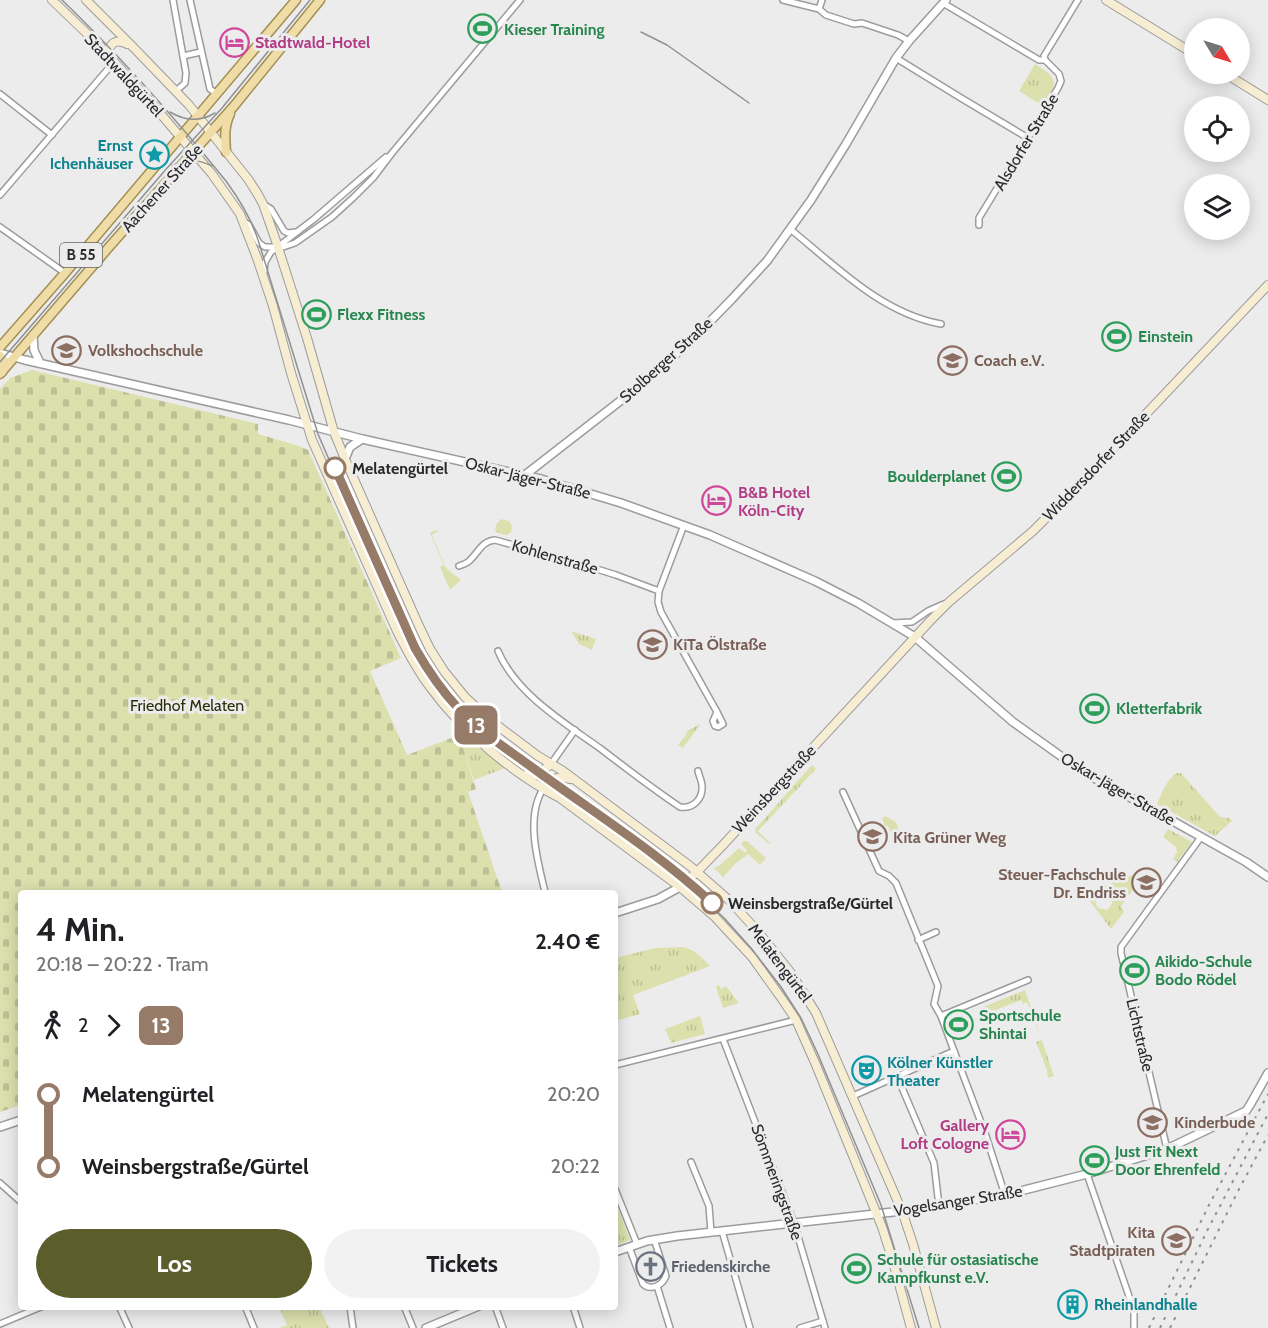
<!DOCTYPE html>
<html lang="de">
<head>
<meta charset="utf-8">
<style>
	:root { --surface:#fff; --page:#f2f2f2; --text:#202124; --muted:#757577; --accent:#5b5d2a }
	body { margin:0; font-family:Cabin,sans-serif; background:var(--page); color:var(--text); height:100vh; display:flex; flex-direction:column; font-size:22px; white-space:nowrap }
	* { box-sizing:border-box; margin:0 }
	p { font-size:20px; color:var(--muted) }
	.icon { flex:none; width:33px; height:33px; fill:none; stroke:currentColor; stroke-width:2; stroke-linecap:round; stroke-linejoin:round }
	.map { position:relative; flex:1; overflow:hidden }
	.side { position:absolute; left:18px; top:890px; width:600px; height:420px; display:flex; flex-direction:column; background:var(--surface); border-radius:6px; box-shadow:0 3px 15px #0003 }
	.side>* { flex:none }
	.badge { padding:0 12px; border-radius:9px; font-size:21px; line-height:39px }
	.needle { width:39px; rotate:128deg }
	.buttons { position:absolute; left:1184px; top:18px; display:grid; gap:12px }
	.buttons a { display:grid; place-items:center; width:66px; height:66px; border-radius:50%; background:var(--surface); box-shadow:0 3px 15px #0003; font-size:30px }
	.map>.badge { position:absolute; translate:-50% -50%; box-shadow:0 0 0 3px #fff }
	.legs { display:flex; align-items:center; gap:9px; height:66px; padding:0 18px; font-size:20px }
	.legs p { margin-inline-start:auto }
	.summary { display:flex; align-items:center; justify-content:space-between; height:102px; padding:0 18px }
	h1 { font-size:33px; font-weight:700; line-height:45px }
	.button { display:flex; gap:12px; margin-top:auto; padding:12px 18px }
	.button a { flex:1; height:69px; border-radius:36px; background:var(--accent); color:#fff; font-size:24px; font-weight:700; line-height:69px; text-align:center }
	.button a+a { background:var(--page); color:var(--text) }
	ul { padding:0 18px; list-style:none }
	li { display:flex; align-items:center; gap:21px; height:72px; font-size:22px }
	li i { display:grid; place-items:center; width:9px; height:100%; margin:0 8px; background:currentColor }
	li i::after { content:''; width:15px; height:15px; margin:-8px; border:4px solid; border-radius:50%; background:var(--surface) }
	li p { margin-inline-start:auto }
	li:first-child i { background:linear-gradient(#0000 50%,currentColor 0) }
	li:last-child i { background:linear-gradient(currentColor 50%,#0000 0) }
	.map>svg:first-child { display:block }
</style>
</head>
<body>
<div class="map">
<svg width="1268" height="1328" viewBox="0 0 1268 1328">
	<defs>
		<pattern id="grass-tufts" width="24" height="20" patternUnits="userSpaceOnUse" patternTransform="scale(1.5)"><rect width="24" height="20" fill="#dce0ad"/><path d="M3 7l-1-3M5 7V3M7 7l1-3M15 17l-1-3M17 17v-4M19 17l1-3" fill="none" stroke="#bdc095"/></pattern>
		<pattern id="cemetery-stones" width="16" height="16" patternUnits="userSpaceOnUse" patternTransform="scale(1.5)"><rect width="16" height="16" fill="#dce0ad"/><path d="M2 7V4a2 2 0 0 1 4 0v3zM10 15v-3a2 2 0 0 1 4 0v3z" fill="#bdc095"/></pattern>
	</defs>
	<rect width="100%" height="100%" fill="#ececed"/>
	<g fill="url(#grass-tufts)" fill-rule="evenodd">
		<path d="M1035,64C1060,80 1058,81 1043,106L1019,91Z"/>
		<path d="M500,519L509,521L512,526L511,532L507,535L501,534L495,531L497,523L499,522Z"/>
		<path d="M436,530L438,531L432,535L446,568L461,580L450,590L440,567L444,565L430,533Z"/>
		<path d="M571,631L596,639L592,650L579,644Z"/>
		<path d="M700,724V725L683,748L678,745L687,734L686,732Z"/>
		<path d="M461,732L481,750L505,768L474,780L459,735Z"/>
		<path d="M812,765L816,769L758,831L770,843L769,844L756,833L755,829C775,808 792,786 812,765Z"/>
		<path d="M1177,773H1181L1220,817L1229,818L1232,821L1215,836L1157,804C1162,793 1167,779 1177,773Z"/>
		<path d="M885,816L896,822L899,831L892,834L888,826H885L882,818Z"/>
		<path d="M1168,829L1192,842L1177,862L1173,859L1177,852L1176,847L1163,837Z"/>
		<path d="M743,841H747L766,858L760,865L748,854L735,864L723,877L714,868L720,865L739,848L745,853L747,850L741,844Z"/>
		<path d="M1148,869L1121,906L1124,912L1111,929L1089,900L1088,896L1090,892ZM1101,893L1108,894L1112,897V904L1107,910L1098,908C1094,903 1095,897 1101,893Z"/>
		<path d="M682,947C695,949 701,957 710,966L633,995L640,1014L615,1021V958L655,948Z"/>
		<path d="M719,985L721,989L726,986L739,1003L723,1008L716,987Z"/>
		<path d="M1025,990L1054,1076L1048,1078L1047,1070L1036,1042L1042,1040L1027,1002L1023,1004L1021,1000L980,1016L978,1009Z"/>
		<path d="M700,1016L705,1034L671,1043L665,1029Z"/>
		<path d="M615,1201L630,1240L615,1246Z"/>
		<path d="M279,1307H319L329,1328H280L287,1325Z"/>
	</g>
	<path fill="url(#cemetery-stones)" d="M32,370L258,424V434L299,446L308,450L401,658L370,671L407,755L459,735L476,789L468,792L502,892H21V1105L0,1112V389L10,378Z"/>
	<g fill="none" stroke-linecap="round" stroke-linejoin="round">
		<defs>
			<g id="minor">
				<path d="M173,0L186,73L185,83L176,91"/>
				<path d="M190,0L210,89L217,94"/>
				<path d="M783,0L819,9L826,15L854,24L862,23L898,35L909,41"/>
				<path d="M943,3L1039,60H1045"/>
				<path d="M819,9L822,0"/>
				<path d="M183,56L201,52"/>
				<path d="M896,58L961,98L1028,138"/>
				<path d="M1045,60L1044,56L1078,0"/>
				<path d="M0,94L52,135"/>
				<path d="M0,195L114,62"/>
				<path d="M263,204L271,209L284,231L288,233L296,232"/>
				<path d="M244,222L249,225L259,243L265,247H283L295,243L332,217L354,197L373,178L392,153L520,0"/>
				<path d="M979,225V218L1058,88L1061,81L1059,74L1045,60"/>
				<path d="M0,227L65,273"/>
				<path d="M790,229C836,266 881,313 941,324"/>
				<path d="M264,272L265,262L271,252L314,219L386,157"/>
				<path d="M684,525L659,591L658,602L661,612L717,712L723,724L718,727L715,726L713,721L717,712"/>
				<path d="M459,566C462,565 465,564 468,562C478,554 481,541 495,540L568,560L616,575L659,591"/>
				<path d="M893,623L912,622L928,611L944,604"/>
				<path d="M498,651C516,694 565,723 601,749C627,769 653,789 680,807C693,809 703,799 702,786C702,781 699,776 698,771"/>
				<path d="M551,764L575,730"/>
				<path d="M543,789C525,818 538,862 545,892"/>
				<path d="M843,792L879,871L889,876L896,883L938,986L934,1004L941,1016L954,1051L985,1133L1005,1195"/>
				<path d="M918,940L936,932"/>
				<path d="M941,1016L1028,980"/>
				<path d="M723,1039L794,1223L825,1328"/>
				<path d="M615,1065L796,1020"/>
				<path d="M897,1076L934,1163L939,1206"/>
				<path d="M853,1096L954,1051"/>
				<path d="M1167,1149L1121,953V947L1201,837"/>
				<path d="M691,1162L709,1206L711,1232"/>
				<path d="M1087,1174L1131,1302L1134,1313V1328"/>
				<path d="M0,1183L21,1202"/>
				<path d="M615,1189L637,1244"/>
				<path d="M722,1231L750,1328"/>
				<path d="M629,1247L643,1284C651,1291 662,1286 666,1276L654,1239"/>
				<path d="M657,1286L670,1328"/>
				<path d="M119,1306L129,1328"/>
				<path d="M245,1306L254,1328"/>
				<path d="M350,1306L353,1328"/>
				<path d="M404,1306L413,1328"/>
				<path d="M495,1306L503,1328"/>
				<path d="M573,1306L580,1328"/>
				<path d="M0,1324L43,1306"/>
				<path d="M800,1328L823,1321"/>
			</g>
			<g id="tertiary">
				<path d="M33,335L34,350L40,363"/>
				<path d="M0,353L25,360L289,420L362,439L541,479L621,503L710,535L815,581L858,603L915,637L1013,722L1072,764L1085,773L1146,806L1246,862L1268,877"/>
				<path d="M345,459L350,447L362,439"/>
				<path d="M525,475L642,384L692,340L732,299L767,261L811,200L846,144L896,58L909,41L946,0"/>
				<path d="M615,913L658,899L680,887"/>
				<path d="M0,1127L21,1120"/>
				<path d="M615,1252L647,1241L677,1236L893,1212L1005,1195L1087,1174L1167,1149L1246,1111L1250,1105L1268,1073"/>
				<path d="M426,1328L479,1306"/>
			</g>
			<g id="secondary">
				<path d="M52,0L100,46L153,105L212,174L240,214L257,258L273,306L291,373L312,440L397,631C407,651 417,670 430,687C462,731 512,773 560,798L680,887L715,917L752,957L782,999L796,1020L816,1065L882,1227L892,1258L911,1328"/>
				<path d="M86,0L133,47L189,105L248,179L257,193L263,204L276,241L307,338L334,432L345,459L419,626L430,649L444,671L465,697L490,720L538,756L563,771L690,866L730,901L760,934L791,973L816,1013L902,1211L913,1244L936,1328"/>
				<path d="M1106,0L1194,54"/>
				<path d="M106,53C112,43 115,38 127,44"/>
				<path d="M1226,74L1268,100"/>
				<path d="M526,775H537L551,764"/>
				<path d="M558,796C547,782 553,774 570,779"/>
				<path d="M680,887L697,872L723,845L930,621L949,602L1033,531L1075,489L1268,285"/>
			</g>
			<g id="primary">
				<path d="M226,152C225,138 224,126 230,114"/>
				<path d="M0,347L65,273L296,0"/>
				<path d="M0,356L4,361L2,372"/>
				<path d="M0,374L109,247L234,106L320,0"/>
			</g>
		</defs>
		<use href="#minor" stroke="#9c9c9d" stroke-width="8"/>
		<use href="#tertiary" stroke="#9c9c9d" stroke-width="10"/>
		<use href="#secondary" stroke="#9c9c9d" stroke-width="10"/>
		<use href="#primary" stroke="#a38e54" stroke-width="11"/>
		<use href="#minor" stroke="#fff" stroke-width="5"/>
		<use href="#tertiary" stroke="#fff" stroke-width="7"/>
		<use href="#secondary" stroke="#f7edd3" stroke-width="8"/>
		<use href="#primary" stroke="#efdca6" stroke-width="8"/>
		<g stroke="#919192" stroke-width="1.5">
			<path d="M62,0C121,57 175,118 226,181C240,200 252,220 259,243L318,434L391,603L411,647L424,670L455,709L480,733L661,863L694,889L725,919L751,948L781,987L801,1018L817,1052L881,1205L919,1328"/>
			<path d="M641,32L667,45L749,103"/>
			<path d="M170,112C185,121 200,122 215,113"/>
			<path d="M172,166C185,158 198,159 212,166"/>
			<path d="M0,362L168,167L222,108L310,0"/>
		</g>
		<g stroke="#919192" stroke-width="2" stroke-dasharray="3 6" stroke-linecap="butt">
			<path d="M1149,1328L1209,1205L1268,1094"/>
			<path d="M1160,1328L1208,1229L1268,1114"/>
			<path d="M1170,1328L1237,1193L1268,1135"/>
		</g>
	</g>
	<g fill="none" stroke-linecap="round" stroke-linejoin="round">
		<defs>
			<path id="line-1" d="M335,468L415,648C427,669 441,690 458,708C479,731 507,749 533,768C593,812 657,852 712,903"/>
		</defs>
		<use href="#line-1" stroke="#fff" stroke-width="14"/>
		<use href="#line-1" stroke="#967b68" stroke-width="9"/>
	</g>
	<defs>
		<symbol id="stadium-ring" viewBox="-11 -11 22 22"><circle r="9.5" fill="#ececed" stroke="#2e9e5b" stroke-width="1.5"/><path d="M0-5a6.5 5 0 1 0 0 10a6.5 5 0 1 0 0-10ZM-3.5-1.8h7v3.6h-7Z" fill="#2e9e5b"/></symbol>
		<symbol id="hotel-ring" viewBox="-11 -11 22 22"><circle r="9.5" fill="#ececed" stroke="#d1479c" stroke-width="1.5"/><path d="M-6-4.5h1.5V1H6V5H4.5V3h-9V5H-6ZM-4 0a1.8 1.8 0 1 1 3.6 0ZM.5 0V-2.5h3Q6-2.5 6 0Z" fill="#d1479c"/></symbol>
		<symbol id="sight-ring" viewBox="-11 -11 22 22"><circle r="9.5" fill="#ececed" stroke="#0f9aa8" stroke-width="1.5"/><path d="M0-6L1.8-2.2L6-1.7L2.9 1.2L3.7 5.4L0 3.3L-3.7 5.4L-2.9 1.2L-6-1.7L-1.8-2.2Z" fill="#0f9aa8"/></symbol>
		<symbol id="university-ring" viewBox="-11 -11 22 22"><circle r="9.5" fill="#ececed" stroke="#8d6e63" stroke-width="1.5"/><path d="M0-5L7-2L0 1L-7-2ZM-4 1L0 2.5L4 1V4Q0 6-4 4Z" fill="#8d6e63"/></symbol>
		<symbol id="school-ring" viewBox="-11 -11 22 22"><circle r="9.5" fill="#ececed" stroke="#8d6e63" stroke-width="1.5"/><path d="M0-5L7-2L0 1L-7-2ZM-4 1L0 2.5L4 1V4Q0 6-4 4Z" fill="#8d6e63"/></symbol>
		<symbol id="theatre-ring" viewBox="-11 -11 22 22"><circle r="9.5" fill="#ececed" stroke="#0f9aa8" stroke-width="1.5"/><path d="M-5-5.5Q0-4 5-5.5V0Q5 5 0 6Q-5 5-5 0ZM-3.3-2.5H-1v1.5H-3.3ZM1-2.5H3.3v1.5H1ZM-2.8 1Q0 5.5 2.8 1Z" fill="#0f9aa8"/></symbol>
		<symbol id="church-ring" viewBox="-11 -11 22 22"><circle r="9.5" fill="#ececed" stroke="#6b7280" stroke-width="1.5"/><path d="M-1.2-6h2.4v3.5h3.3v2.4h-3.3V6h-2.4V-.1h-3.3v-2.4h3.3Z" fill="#6b7280"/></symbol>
		<symbol id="building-ring" viewBox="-11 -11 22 22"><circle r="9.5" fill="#ececed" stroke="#0f9aa8" stroke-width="1.5"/><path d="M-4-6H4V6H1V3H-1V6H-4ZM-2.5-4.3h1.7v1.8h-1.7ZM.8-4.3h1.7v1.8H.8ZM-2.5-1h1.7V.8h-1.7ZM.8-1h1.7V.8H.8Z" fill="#0f9aa8"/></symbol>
	</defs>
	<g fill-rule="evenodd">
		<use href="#stadium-ring" x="466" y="12" width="33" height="33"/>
		<use href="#hotel-ring" x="218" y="26" width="33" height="33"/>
		<use href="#sight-ring" x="138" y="138" width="33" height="33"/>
		<use href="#stadium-ring" x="300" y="298" width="33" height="33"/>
		<use href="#stadium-ring" x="1100" y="320" width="33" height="33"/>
		<use href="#university-ring" x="50" y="334" width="33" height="33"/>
		<use href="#school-ring" x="936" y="344" width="33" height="33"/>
		<use href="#stadium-ring" x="990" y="460" width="33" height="33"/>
		<use href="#hotel-ring" x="700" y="484" width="33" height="33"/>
		<use href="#school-ring" x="636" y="628" width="33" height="33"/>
		<use href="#stadium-ring" x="1078" y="692" width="33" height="33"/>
		<use href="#school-ring" x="856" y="820" width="33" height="33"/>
		<use href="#school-ring" x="1130" y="866" width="33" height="33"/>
		<use href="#stadium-ring" x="1118" y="954" width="33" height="33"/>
		<use href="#stadium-ring" x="942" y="1008" width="33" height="33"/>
		<use href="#theatre-ring" x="850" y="1054" width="33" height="33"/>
		<use href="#school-ring" x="1136" y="1106" width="33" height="33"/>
		<use href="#hotel-ring" x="994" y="1118" width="33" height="33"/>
		<use href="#stadium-ring" x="1078" y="1144" width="33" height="33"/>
		<use href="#school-ring" x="1160" y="1224" width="33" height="33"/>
		<use href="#church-ring" x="634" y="1250" width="33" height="33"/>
		<use href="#stadium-ring" x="840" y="1252" width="33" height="33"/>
		<use href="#building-ring" x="1056" y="1288" width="33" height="33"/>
	</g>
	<g fill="#fff" stroke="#967b68" stroke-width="3">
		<circle cx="335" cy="468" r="10"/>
		<circle cx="712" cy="903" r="10"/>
	</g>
	<g text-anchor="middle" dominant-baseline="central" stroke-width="6" stroke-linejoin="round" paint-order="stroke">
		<rect fill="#ececed" stroke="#646464" stroke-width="1.5" x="60" y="243" width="42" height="24" rx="4.5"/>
		<g font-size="15" font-weight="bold" fill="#29292a">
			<text x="81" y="255">B 55</text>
		</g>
		<g font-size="16" font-weight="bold" fill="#27864d" stroke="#ececed" text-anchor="start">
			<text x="504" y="29">Kieser Training</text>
			<text x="337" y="314">Flexx Fitness</text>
			<text x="1138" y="336">Einstein</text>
			<text x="986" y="476" text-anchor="end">Boulderplanet</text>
			<text x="1116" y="708">Kletterfabrik</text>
			<text x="1155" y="961">Aikido-Schule<tspan x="1155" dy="18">Bodo Rödel</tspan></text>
			<text x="979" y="1015">Sportschule<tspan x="979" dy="18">Shintai</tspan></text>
			<text x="1115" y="1151">Just Fit Next<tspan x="1115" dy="18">Door Ehrenfeld</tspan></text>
			<text x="877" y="1259">Schule für ostasiatische<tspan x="877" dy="18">Kampfkunst e.V.</tspan></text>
		</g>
		<g font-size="16" font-weight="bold" fill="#b23c85" stroke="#ececed" text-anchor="start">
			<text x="255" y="42">Stadtwald-Hotel</text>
			<text x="738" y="492">B&amp;B Hotel<tspan x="738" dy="18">Köln-City</tspan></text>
			<text x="989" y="1125" text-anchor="end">Gallery<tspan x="989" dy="18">Loft Cologne</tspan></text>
		</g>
		<g font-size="16" fill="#29292a" stroke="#ececed">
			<text transform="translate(124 75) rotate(47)">Stadtwaldgürtel</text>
			<text transform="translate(1026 142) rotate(-59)">Alsdorfer Straße</text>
			<text transform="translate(162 188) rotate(-48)">Aachener Straße</text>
			<text transform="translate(666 360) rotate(-42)">Stolberger Straße</text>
			<text transform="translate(1096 466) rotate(-46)">Widdersdorfer Straße</text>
			<text transform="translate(528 478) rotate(14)">Oskar-Jäger-Straße</text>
			<text transform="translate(555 557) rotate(16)">Kohlenstraße</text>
			<text transform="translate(774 789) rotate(-47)">Weinsbergstraße</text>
			<text transform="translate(1118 789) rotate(30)">Oskar-Jäger-Straße</text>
			<text transform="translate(780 963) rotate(53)">Melatengürtel</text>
			<text transform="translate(1140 1035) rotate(77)">Lichtstraße</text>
			<text transform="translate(777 1182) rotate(70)">Sömmeringstraße</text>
			<text transform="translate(958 1201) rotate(-9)">Vogelsanger Straße</text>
		</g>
		<g font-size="16" font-weight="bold" fill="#0d838f" stroke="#ececed" text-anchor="start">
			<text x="133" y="145" text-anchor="end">Ernst<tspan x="133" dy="18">Ichenhäuser</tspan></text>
			<text x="887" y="1062">Kölner Künstler<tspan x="887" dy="18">Theater</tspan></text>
			<text x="1094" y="1304">Rheinlandhalle</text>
		</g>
		<g font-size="16" font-weight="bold" fill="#785e54" stroke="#ececed" text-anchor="start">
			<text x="88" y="350">Volkshochschule</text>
			<text x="974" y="360">Coach e.V.</text>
			<text x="673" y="644">KiTa Ölstraße</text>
			<text x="893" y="837">Kita Grüner Weg</text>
			<text x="1126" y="874" text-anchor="end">Steuer-Fachschule<tspan x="1126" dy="18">Dr. Endriss</tspan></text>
			<text x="1174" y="1122">Kinderbude</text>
			<text x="1155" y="1232" text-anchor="end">Kita<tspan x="1155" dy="18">Stadtpiraten</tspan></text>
		</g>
		<g font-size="16" font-weight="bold" fill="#29292a" stroke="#ececed" text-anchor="start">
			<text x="352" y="468">Melatengürtel</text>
			<text x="728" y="903">Weinsbergstraße/Gürtel</text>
		</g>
		<g font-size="16" fill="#2c2e09" stroke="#ececed">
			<text x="187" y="705">Friedhof Melaten</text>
		</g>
		<g font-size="16" font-weight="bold" fill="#5b616d" stroke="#ececed" text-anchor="start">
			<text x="671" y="1266">Friedenskirche</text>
		</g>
	</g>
</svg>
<div class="buttons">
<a><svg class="needle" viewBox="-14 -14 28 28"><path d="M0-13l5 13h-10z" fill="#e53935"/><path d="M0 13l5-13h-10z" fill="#757577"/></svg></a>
<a><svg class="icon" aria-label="locate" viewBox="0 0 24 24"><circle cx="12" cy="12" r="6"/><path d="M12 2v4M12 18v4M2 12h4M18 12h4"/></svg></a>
<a><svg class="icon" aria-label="layers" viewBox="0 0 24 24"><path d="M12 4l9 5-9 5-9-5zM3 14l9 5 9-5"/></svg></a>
</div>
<b class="badge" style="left:476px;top:725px;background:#967b68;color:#fff">13</b>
<section class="side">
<div class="summary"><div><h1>4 Min.</h1><p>20:18 – 20:22 · Tram</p></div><b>2.40 €</b></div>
<div class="legs"><svg class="icon" aria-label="walk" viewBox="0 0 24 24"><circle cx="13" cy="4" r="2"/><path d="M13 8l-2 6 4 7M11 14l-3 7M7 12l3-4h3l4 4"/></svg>2<svg class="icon" aria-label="forward" viewBox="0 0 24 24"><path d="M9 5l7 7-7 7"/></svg><b class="badge" style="background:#967b68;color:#fff">13</b></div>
<ul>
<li><i style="color:#967b68"></i><b>Melatengürtel</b><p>20:20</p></li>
<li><i style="color:#967b68"></i><b>Weinsbergstraße/Gürtel</b><p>20:22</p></li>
</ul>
<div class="button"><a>Los</a><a>Tickets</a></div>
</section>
</div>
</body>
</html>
